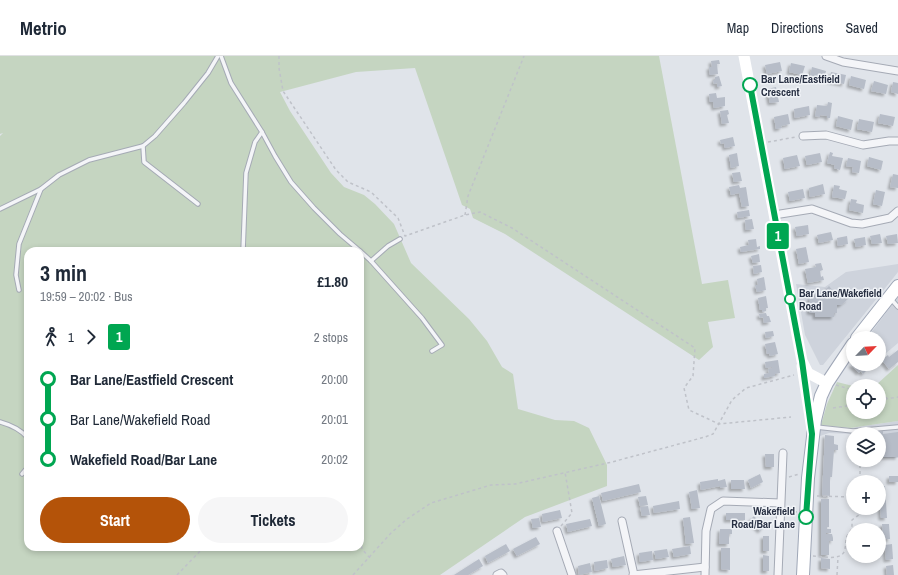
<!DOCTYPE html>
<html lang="en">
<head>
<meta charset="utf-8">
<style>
	:root { --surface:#fff; --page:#f6f6f7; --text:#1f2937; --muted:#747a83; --line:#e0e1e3; --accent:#b45309 }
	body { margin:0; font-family:"Archivo Narrow",sans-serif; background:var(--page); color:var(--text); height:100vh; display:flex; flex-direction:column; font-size:15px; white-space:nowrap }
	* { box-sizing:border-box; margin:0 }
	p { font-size:13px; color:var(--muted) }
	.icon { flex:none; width:22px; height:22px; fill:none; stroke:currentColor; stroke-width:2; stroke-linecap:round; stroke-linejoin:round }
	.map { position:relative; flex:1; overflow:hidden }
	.side { position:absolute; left:24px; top:191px; width:340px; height:304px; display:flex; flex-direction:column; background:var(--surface); border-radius:12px; box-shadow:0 2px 6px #0003 }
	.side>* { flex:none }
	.badge { padding:0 8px; border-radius:3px; font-size:14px; line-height:26px }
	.needle { width:26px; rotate:65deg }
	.buttons { position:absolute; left:846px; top:275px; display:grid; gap:8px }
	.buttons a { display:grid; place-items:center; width:40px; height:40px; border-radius:50%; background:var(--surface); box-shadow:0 2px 6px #0003; font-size:20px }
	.map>.badge { position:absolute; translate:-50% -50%; box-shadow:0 0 0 2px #fff }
	.legs { display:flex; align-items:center; gap:6px; height:44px; padding:0 16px; font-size:13px }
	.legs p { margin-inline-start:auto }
	.overview { display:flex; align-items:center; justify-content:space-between; height:68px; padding:0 16px }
	h1 { font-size:22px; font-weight:700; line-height:30px }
	.primary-button { display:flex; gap:8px; margin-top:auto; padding:8px 16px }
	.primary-button a { flex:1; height:46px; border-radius:24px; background:var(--accent); color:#fff; font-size:16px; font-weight:700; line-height:46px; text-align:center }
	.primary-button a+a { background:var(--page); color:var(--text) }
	ul { padding:0 16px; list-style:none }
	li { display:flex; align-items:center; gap:14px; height:40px; font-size:15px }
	li i { display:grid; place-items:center; width:6px; height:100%; margin:0 5px; background:currentColor }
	li i::after { content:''; width:10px; height:10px; margin:-5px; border:3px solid; border-radius:50%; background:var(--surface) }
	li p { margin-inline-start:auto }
	li:first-child i { background:linear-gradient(#0000 50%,currentColor 0) }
	li:last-child i { background:linear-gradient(currentColor 50%,#0000 0) }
	header { display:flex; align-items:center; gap:24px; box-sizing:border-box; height:56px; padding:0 20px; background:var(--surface); border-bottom:1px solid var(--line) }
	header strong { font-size:19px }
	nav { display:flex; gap:22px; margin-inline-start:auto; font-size:14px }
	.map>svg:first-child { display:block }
</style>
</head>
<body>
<header>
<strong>Metrio</strong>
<nav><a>Map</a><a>Directions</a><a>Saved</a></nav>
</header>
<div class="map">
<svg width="898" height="519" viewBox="0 0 898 519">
	<defs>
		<filter id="shadow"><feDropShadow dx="-2.5" dy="2.5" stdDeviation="1" flood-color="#0004"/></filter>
	</defs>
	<rect width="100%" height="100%" fill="#e0e4ea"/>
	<g fill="#ced3dc">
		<path d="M898,208V216L882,236L823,309H820L805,279L796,228L825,231L846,216Z"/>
		<path d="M898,241V287L879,303V282H867Z"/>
		<path d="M898,365V402H879V378H853V401H849L850,378L829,377L820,380L821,369L850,372Z"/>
	</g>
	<g fill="#c5d5c1" fill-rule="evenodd">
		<path d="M0,0H659L702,228L728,224L735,262L708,266L713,291L699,304L505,178L473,162L470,153L462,149L415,12L356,16L280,36L290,55L331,117L344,131L364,139L375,148L394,168L411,207L469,263L487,285L502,311L513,318L518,353L555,364L574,365L589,372L607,409V430L525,461L440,519H0V80L3,77L0,78ZM28,195H360V491H28Z"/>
		<path d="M898,309V365L850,372L821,369L827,348L837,326L853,330V356H879V330H875Z"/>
	</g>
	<g fill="#b7bdc8" filter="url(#shadow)">
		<path d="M719,4L720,8H717L718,18L710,19L709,11H712L711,5Z"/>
		<path d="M780,6L782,15L767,18L765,9Z"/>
		<path d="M791,7L805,10L802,19L789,16Z"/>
		<path d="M812,11L826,15L824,24L810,20Z"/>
		<path d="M831,16L846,19L844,28L829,25Z"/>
		<path d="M719,20L722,30L717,31V27L714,28L713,24H715V21Z"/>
		<path d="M851,20L866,24L864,33L849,29Z"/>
		<path d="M874,25L888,29L886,38L871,35Z"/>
		<path d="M893,26L898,27V38L891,36Z"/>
		<path d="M776,31L779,46L770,47L767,33Z"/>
		<path d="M716,37L717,42L725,41V50L714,52L713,46H710L709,38Z"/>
		<path d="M828,46L832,47L830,62H827V60L820,59V61L815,60L817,49L827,50Z"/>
		<path d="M809,50L810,59L795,62L794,53Z"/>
		<path d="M728,54L729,58L727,59L729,67L722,68L720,55Z"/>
		<path d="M788,58L790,68L781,70L782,72L776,73L774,61Z"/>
		<path d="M880,58L895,61L893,70L878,67Z"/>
		<path d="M838,60L853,64L851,74L836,70Z"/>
		<path d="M859,63L874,66L872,76L857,73Z"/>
		<path d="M733,81L735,90L725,92L724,87L721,88L720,84Z"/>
		<path d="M830,96L833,97L832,100L843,102L840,114L834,112L835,109L827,107Z"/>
		<path d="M737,97L739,110L731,112L729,99Z"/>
		<path d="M820,97L822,106L807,109L805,100Z"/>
		<path d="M797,99L800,110L785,113L783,102Z"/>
		<path d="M869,101L883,105L881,114L867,110Z"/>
		<path d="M848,102L861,105L859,117L852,116L853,111L846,110Z"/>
		<path d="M740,116L742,125L734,126L732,117Z"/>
		<path d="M893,118L898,119V132L890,131Z"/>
		<path d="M823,128L825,138L810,141L809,132Z"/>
		<path d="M739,129L740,132L746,131L749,150L742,151L739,137L731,139L729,131Z"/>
		<path d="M834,129L840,130L839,133L847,135L845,143L832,141Z"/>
		<path d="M803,133L805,142L790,145L788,136Z"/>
		<path d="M876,134L885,136L882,150L873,148Z"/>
		<path d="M851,143L857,144L856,147L864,149L863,157L849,154Z"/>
		<path d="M749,154L750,160L738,162L737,156Z"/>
		<path d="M752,163L754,173L746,174L745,164Z"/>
		<path d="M808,169L809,178L797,180L795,171Z"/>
		<path d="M831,176L833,184L819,187L817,179Z"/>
		<path d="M880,178L882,187L872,188L870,180Z"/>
		<path d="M897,178L898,187L888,188L886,180Z"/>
		<path d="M847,180L848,188L838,190L837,182Z"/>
		<path d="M865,181L866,189L856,191L854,183Z"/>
		<path d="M756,183L757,191L760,190V193L741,196L740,191L749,189L748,184Z"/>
		<path d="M806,191L809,206L799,208L796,193Z"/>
		<path d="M759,198L760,206L753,207L751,200Z"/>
		<path d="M821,207L823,214L820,215L821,221L823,220L824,224L808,227L805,213L816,211L815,208Z"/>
		<path d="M761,209L762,216L754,218L753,210Z"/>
		<path d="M764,221L766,234L757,236L755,229H758L757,223Z"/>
		<path d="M829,230L835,237L839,233L848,243L841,249H837V257H834V261H815V257L809,256L810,241H815V237L823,238V236Z"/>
		<path d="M766,240L768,252H766V255L762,256V254H760L758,242Z"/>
		<path d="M766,257L767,260H769L771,266L764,267L763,261L760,262L759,258Z"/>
		<path d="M773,275L774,280L766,282L765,276Z"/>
		<path d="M775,286L778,298L770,300L769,297L767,298L765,288Z"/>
		<path d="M898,294V306L889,313L882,304L888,299L889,301Z"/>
		<path d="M778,304L780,317L775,318V320L764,322V318L769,317L768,313L772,312V311L766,312L765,306Z"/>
		<path d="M853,307V308H865L863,311L867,314L863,318L861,315L859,317L851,309Z"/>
		<path d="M883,375V378L898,376V401H879V378L871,377Z"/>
		<path d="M825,379L834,380V388L838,389V394H834L832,421H830V440L822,439Z"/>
		<path d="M765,398H774V411H766Z"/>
		<path d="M760,418L763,426L751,432L748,424Z"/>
		<rect x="889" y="420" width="9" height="6"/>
		<path d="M718,423V425L725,423L727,431L720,432V430L701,434L700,426Z"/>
		<path d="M731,424H744L745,433H731Z"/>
		<path d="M639,428L641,436L603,445L601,437Z"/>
		<path d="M885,430L887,462H881L879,431Z"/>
		<path d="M697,434L700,452L692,453L689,436Z"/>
		<path d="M599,440L606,468L599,470L592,442Z"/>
		<path d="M646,440L648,449L640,450L638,441Z"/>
		<path d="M821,443H829V471H827V473H831V477H826V478H832L833,482V485H829V499H821Z"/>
		<path d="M679,445L680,453L654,457L653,450Z"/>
		<path d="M648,450L650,459L642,460L640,451Z"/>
		<path d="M560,454L562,462L543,466L542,458Z"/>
		<rect x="726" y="457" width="19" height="7"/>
		<path d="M754,460L764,471L760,475L750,464Z"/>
		<path d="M690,461L694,487L686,488L683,462Z"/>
		<path d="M539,462L541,471L533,472L531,463Z"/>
		<path d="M590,463L592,470L568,476L566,468Z"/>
		<path d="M882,468H889L890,483H883Z"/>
		<path d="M720,473H732V478H729V488H719Z"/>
		<rect x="763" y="480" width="6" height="15"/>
		<path d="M536,481L540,488L517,500L513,493Z"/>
		<path d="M506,488L510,495L488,507L485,500Z"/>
		<path d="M892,488L893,503L886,504L885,489Z"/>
		<path d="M690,490L691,498L674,501L672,493Z"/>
		<path d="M721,492H730V514L721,513Z"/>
		<path d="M667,493L669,501L656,503L654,495Z"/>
		<path d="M652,495L653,504L640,506L639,497Z"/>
		<path d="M763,499L769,500V515H763Z"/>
		<path d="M624,500L626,509L613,511L611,503Z"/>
		<path d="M821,502L830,503V513L821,512Z"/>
		<path d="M479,503L483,510L468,519H454Z"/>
		<path d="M607,504L608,512L595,515L594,506Z"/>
		<path d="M590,507L592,516L579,519L578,510Z"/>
		<path d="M893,509L894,519H887L886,510Z"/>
	</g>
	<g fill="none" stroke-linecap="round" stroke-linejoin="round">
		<defs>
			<g id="service">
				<path d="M221,0L231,27L262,76L275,100L291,126L314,152L340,178L360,195"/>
				<path d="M143,90L144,106L198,148"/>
				<path d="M0,153L41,133"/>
				<path d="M243,195L246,117L255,86L262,76"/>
				<path d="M360,195L371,205L422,262L442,289L432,295"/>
				<path d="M371,205L388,190L400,183"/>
				<path d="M19,234L16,219L19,188L41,133L59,119L89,104L143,90L155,80L184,47L208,17L218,0"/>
				<path d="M891,243L898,251"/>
				<path d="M0,366C11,369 20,373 28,382"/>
				<path d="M816,371L853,375L898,371"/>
				<path d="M22,418L28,411"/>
			</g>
			<g id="minor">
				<path d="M826,0L843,6L898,15"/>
				<path d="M803,80L826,79L863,89L889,85H898"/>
				<path d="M774,159L812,153L851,167L862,168L890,162L898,155"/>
				<path d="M622,465L634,519"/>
				<path d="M557,475L572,519"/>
				<path d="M497,519L501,517L503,519"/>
				<path d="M633,519L705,511"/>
				<path d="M705,519L706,475L711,453L723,445L780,447"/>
				<path d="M778,519L783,397"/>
			</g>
			<g id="primary">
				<path d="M857,282L898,230"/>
				<path d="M803,519L808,422L815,364L821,340L827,327L853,288"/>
			</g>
		</defs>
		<use href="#service" stroke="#a5aab5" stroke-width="5.5"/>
		<use href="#minor" stroke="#a5aab5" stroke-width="9"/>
		<use href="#primary" stroke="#9fa7b7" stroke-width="14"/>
		<g stroke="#bfc2c9" stroke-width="1.5" stroke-dasharray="3 3" stroke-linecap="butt">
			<path d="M279,0V12L283,35L336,114L348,126L371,136L398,162L405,180L465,159L480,156L512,172L695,292L693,320L684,332L689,354L719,368L791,361"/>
			<path d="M768,86L796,81"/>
			<path d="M465,159L468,140L524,0"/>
			<path d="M836,329L853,334"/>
			<path d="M879,340L887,342"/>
			<path d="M879,344L898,341"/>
			<path d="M833,352L853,349"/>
			<path d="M860,409V426"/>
			<path d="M789,421L799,418"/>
			<path d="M817,440L853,441"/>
			<path d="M788,455L798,456"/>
			<path d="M561,470L572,457L565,416"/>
			<path d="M360,478L362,493L370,502"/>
			<path d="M813,500C822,500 843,506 845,493C847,481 844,483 852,473V464L860,458V452"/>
			<path d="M177,519L204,491"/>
			<path d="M353,519L391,477L407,463L431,447L491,429L515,428L612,406L705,381L713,378L732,344L746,332L794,319"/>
			<path d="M837,519L838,501"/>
		</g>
		<use href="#service" stroke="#f4f5f8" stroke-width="3.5"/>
		<use href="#minor" stroke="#f4f5f8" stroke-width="7"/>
		<g stroke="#fff" stroke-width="11">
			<path d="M744,0L802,305L808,317L827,327"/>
			<path d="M802,310L812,374"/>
		</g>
		<use href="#primary" stroke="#fff" stroke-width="12"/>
	</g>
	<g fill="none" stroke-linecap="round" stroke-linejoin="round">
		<defs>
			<path id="line-1" d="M750,29L802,305L812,378L806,461"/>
		</defs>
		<use href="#line-1" stroke="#fff" stroke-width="9"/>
		<use href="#line-1" stroke="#00a651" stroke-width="6"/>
	</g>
	<g fill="#fff" stroke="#00a651" stroke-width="2">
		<circle cx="750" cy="29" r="7"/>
		<circle cx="790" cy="243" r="5"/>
		<circle cx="806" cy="461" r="7"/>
	</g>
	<g text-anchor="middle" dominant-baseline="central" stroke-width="3" stroke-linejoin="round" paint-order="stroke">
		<g font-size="11" font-weight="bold" fill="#283043" stroke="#f0f3f7" text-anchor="start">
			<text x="761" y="23">Bar Lane/Eastfield<tspan x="761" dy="13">Crescent</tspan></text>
			<text x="799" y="237">Bar Lane/Wakefield<tspan x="799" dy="13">Road</tspan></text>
			<text x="795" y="455" text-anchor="end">Wakefield<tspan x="795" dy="13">Road/Bar Lane</tspan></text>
		</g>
	</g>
</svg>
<div class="buttons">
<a><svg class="needle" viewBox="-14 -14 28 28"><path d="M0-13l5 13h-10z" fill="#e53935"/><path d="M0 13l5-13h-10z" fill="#747a83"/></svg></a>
<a><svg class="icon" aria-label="locate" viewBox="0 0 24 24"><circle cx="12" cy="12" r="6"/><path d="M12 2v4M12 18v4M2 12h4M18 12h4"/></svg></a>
<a><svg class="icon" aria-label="layers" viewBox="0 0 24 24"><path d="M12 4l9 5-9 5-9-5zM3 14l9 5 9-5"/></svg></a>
<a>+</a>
<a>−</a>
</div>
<b class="badge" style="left:778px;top:180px;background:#00a651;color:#fff">1</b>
<section class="side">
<div class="overview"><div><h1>3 min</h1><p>19:59 – 20:02 · Bus</p></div><b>£1.80</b></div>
<div class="legs"><svg class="icon" aria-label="walk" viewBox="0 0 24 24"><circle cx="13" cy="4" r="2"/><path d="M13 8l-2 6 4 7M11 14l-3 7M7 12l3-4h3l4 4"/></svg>1<svg class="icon" aria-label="forward" viewBox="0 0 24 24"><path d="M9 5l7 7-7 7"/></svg><b class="badge" style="background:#00a651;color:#fff">1</b><p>2 stops</p></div>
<ul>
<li><i style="color:#00a651"></i><b>Bar Lane/Eastfield Crescent</b><p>20:00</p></li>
<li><i style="color:#00a651"></i><span>Bar Lane/Wakefield Road</span><p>20:01</p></li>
<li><i style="color:#00a651"></i><b>Wakefield Road/Bar Lane</b><p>20:02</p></li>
</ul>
<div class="primary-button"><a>Start</a><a>Tickets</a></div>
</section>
</div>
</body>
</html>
